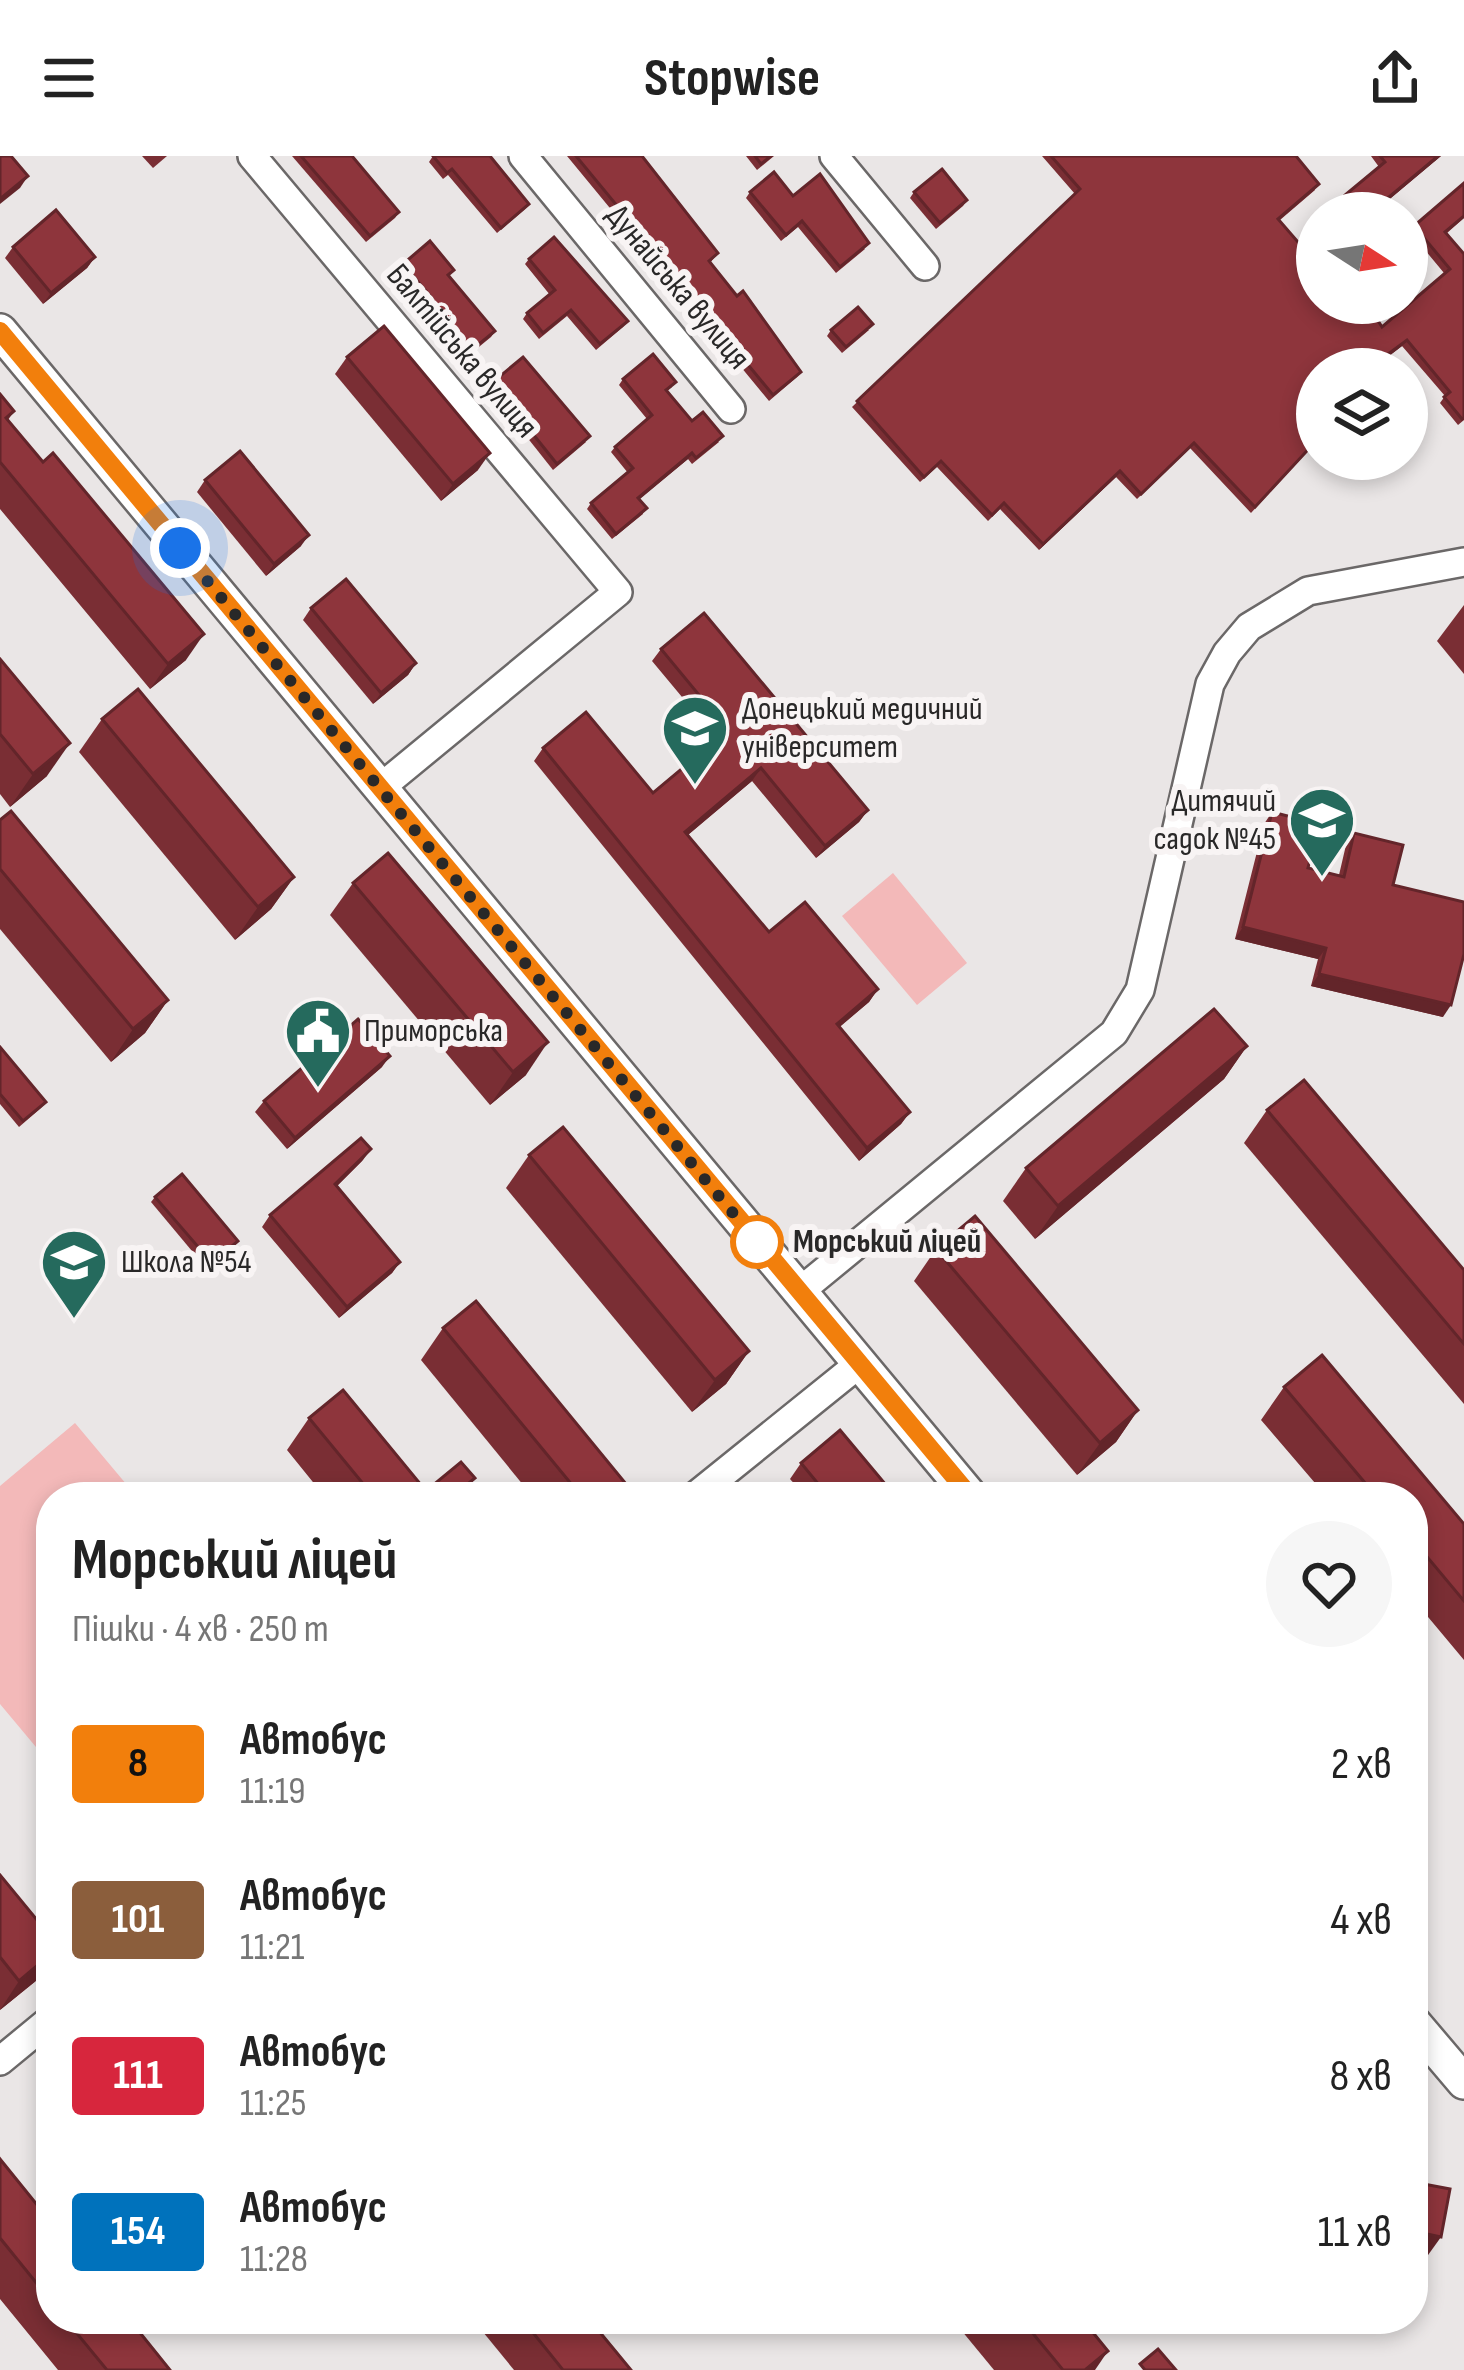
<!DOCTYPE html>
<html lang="uk">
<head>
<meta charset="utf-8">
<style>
	:root { --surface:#fff; --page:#f6f6f6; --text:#222; --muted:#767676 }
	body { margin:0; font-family:"Sofia Sans Condensed",sans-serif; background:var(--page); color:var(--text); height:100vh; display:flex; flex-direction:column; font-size:45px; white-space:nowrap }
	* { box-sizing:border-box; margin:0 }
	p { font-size:39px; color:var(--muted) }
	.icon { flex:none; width:66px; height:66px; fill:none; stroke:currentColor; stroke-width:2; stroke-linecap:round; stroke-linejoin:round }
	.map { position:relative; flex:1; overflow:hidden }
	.sheet { position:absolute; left:36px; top:1326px; width:1392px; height:852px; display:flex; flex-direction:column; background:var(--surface); border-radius:48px; box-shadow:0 6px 18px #0003 }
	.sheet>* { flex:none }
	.badge { padding:0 24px; border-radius:9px; font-size:42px; line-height:78px }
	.needle { width:78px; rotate:102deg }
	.tools { position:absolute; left:1296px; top:36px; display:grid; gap:24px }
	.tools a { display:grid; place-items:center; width:132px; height:132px; border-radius:50%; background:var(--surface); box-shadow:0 6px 18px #0003; font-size:60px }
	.you { position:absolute; width:60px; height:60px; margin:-30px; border:9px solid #fff; border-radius:50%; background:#1a73e8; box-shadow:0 0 0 18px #1a73e833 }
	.map>.badge { position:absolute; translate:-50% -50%; box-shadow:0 0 0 6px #fff }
	.round { display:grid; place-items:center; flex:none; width:126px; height:126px; border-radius:63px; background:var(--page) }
	.headline { display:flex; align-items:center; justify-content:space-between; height:204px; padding:0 36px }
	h1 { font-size:57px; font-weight:700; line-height:90px }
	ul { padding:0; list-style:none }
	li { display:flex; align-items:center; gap:36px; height:156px; padding:0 36px }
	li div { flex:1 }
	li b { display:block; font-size:45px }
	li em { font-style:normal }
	li .badge { min-width:132px; font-weight:700; text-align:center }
	header { display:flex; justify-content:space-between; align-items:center; height:156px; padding:0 36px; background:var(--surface); font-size:54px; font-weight:700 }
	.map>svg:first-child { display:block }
</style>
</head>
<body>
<header><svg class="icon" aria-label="menu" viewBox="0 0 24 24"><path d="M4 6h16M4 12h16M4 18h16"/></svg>Stopwise<svg class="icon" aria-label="share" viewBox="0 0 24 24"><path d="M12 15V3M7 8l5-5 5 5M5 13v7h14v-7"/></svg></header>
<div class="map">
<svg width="1464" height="2214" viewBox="0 0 1464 2214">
	<rect width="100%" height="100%" fill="#eae6e6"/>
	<g fill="#f3b9b9">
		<path d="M893,717L967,807L917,849L842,760Z"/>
		<path d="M75,1267L137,1341H51V1609L0,1548V1330Z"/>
	</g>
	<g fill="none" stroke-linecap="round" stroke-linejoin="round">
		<defs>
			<g id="minor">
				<path d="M252,0L618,436L380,632"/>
				<path d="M523,0L731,253"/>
				<path d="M834,0L925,110"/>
				<path d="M799,1136L1114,877L1140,834L1210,528L1227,497L1249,471L1308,435L1464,406"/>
				<path d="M694,1341L859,1208"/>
				<path d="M0,1905L51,1863"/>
			</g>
			<g id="major">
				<path d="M0,175L971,1341"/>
				<path d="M1413,1866L1464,1926"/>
			</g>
		</defs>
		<use href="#minor" stroke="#6b6868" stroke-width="32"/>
		<use href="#major" stroke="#6b6868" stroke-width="38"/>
		<use href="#minor" stroke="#fff" stroke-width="27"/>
		<use href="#major" stroke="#fff" stroke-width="33"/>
	</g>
	<g fill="#7a2e34">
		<path d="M142,0H167L153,12Z"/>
		<path d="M292,0H352L399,56L395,62L366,86Z"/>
		<path d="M433,0L529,48L525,53L497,77L448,19L443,23L429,6Z"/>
		<path d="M567,0H642L718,97L710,107L801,216L797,221L769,245Z"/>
		<path d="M746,0H774L757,14Z"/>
		<path d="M1042,0H1296L1315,34L1280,64L1317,147L1382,171L1444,117L1410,76L1414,70L1464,27V62L1447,77L1464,98V264L1458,269L1440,247L1445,240L1402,190L1372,213H1317V285L1251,357L1190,292L1137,343L1116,321L1039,394L1000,353L988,365L937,311L920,326L852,251L1075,38Z"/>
		<path d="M1371,0H1441L1373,57H1330L1329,55L1333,49L1379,11Z"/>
		<path d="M750,36L793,40L865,93L836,117L798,71L781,85L746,42Z"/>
		<path d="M914,36L967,44L963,50L936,73L910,42Z"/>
		<path d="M13,91L95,101L87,112L43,148L5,102Z"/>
		<path d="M529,103L628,165L623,171L596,194L567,160L539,183L523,163L527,157L550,139L525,108Z"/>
		<path d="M403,108L449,120L495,175L491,181L463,204L421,153L427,147L399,113Z"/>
		<path d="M831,174H869L842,197L827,180Z"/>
		<path d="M347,201L478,314L441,345L335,218Z"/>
		<path d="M623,223L672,231L667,235L692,265L719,286L692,308L688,303L639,343L643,358L612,383L587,353L591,347L628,317L611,296L615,291L647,263L619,229Z"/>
		<path d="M492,227L586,286L553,314L488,232Z"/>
		<path d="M0,238L14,255L8,264L186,504L150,533L0,353Z"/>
		<path d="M205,324L301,390L266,420L197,336Z"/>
		<path d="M1464,449V518L1437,485Z"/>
		<path d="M311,452L416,507L408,519L373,548L303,464Z"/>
		<path d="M661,493L868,654L859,666L816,702L752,625L688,679L769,776L878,833L869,846L839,871L910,956L901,968L859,1005L534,605L543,592L653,637L717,583L652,505Z"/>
		<path d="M0,503L47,620L10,651L0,638Z"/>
		<path d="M102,563L294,721L271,753L235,784L79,596Z"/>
		<path d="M1272,656L1308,712L1339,719L1346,689L1354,677L1393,729L1443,861L1311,830L1318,803L1235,783L1264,668Z"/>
		<path d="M0,664L168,844L145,877L111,906L0,773Z"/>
		<path d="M353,727L526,919L490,949L330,759Z"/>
		<path d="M1247,890L1224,923L1035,1083L1003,1045L1026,1012Z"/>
		<path d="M0,891L46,946L41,952L19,971L0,948Z"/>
		<path d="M382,911L287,993L255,956L264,945Z"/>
		<path d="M1267,954L1464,1114V1248L1244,987Z"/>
		<path d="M529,999L749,1195L726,1228L692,1256L506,1032Z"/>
		<path d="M363,1004L337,1030L400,1106L392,1117L339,1162L262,1071L270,1059Z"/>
		<path d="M155,1041L238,1085L233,1091L207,1113L151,1046Z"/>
		<path d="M936,1093L1138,1254L1116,1286L1077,1319L914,1125Z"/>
		<path d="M443,1172L631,1334L626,1341H533L421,1204Z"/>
		<path d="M1284,1231L1464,1368V1504L1413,1443V1341H1327L1261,1264Z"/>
		<path d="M309,1262L426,1335L475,1322L461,1341H325L287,1294Z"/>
		<path d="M801,1307L896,1341H806L790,1323Z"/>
		<path d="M0,1719L37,1824L0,1854Z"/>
		<path d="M0,2003L51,2066V2163H129L170,2214H58L0,2143Z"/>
		<path d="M235,2163H252L242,2171Z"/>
		<path d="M476,2163H589L631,2214H514L474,2165Z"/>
		<path d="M952,2163H1082L1095,2214H994Z"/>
	</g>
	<g fill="#63252a">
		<path d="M1438,0H1441L1373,57H1370Z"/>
		<path d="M28,20L20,32L0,48V43Z"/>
		<path d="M95,101L87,112L43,148L51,137Z"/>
		<path d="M1407,184L1402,190L1372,213H1368Z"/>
		<path d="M490,297L478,314L441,345L453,328Z"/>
		<path d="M692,297L688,303L634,348L638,342Z"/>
		<path d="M1120,315L1116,321L1039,394L1043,388Z"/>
		<path d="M309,379L301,390L266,420L274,408Z"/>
		<path d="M204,478L186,504L150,533L168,508Z"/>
		<path d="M416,507L408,519L373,548L381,537Z"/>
		<path d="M70,587L47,620L10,651L33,618Z"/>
		<path d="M761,612L752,625L677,688L685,676Z"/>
		<path d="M868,654L859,666L816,702L825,690Z"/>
		<path d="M294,721L271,753L235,784L258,751Z"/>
		<path d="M1243,771L1326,792L1318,803L1235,783Z"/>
		<path d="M1319,818L1451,849L1443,861L1311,830Z"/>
		<path d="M878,833L869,846L828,881L837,868Z"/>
		<path d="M168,844L145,877L111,906L133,873Z"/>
		<path d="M548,886L526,919L490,949L513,916Z"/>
		<path d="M1247,890L1224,923L1035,1083L1058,1050Z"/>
		<path d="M390,900L382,911L287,993L295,982Z"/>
		<path d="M910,956L901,968L859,1005L867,992Z"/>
		<path d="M371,993L363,1004L327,1040L335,1028Z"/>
		<path d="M400,1106L392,1117L339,1162L347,1151Z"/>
		<path d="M749,1195L726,1228L692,1256L715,1224Z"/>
		<path d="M1138,1254L1116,1286L1077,1319L1100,1287Z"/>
		<path d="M475,1322L461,1341H452Z"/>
		<path d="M51,1798V1803L37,1824L0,1854L19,1825Z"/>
		<path d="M1413,2075L1441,2081L1418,2113L1413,2112Z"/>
		<path d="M1108,2195L1095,2214H1085Z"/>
	</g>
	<g fill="#8e353c" stroke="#63252a" stroke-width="3">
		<path d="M0,0H11L28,20L0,43Z"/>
		<path d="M301,0H352L399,56L370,80Z"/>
		<path d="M433,0H490L529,48L501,72L452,13L447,17Z"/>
		<path d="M576,0H642L718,97L709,105L737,140L743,135L801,216L773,239Z"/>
		<path d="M755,0H771L761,8Z"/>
		<path d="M1051,0H1296L1319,28L1278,63L1317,108V147H1367L1382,171L1450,113L1414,70L1464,27V60L1445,76L1464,98V262L1462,263L1444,241L1450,236L1407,184L1368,213H1317V284L1255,351L1194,287L1141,338L1120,315L1043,388L1004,347L992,359L941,305L924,321L857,245L1080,33Z"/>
		<path d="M1380,0H1438L1370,57H1339L1333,49L1385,6Z"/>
		<path d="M942,13L967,44L940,67L914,36Z"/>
		<path d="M774,16L793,40L820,18L869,87L840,111L802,65L786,79L750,36Z"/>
		<path d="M56,54L95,101L51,137L13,91Z"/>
		<path d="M554,81L628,165L600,188L571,154L543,177L527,157L555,134L529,103Z"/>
		<path d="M430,85L454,114L448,119L495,175L467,198L426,147L432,142L403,108Z"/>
		<path d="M858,151L873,168L846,191L831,174Z"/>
		<path d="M384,170L490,297L453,328L347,201Z"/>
		<path d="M653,198L676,226L666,234L692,265L703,256L723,280L696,302L692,297L638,342L647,352L616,378L591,347L633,312L615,291L652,259L623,223Z"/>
		<path d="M523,201L590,280L557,308L492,227Z"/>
		<path d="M0,238L14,255L6,262L43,306L53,297L204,478L168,508L0,306Z"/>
		<path d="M240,295L309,379L274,408L205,324Z"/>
		<path d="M346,423L416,507L381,537L311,452Z"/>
		<path d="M704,457L868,654L825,690L761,612L685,676L769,776L805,746L878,833L837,868L910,956L867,992L543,592L586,556L653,637L728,574L661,493Z"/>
		<path d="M0,503L70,587L33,618L0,578Z"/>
		<path d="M138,533L294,721L258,751L102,563Z"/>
		<path d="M11,655L168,844L133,873L0,713V664Z"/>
		<path d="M1272,656L1319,668L1308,712L1344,721L1354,677L1403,689L1393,729L1464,746V798L1451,849L1319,818L1326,792L1243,771Z"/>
		<path d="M388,697L548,886L513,916L353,727Z"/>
		<path d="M1214,853L1247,890L1058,1050L1026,1012Z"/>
		<path d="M358,863L390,900L295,982L264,945Z"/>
		<path d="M0,891L46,946L23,965L0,938Z"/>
		<path d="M1304,924L1464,1114V1188L1267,954Z"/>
		<path d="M563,971L749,1195L715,1224L529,999Z"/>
		<path d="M361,982L371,993L335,1028L400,1106L347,1151L270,1059Z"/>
		<path d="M182,1018L238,1085L212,1107L155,1041Z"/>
		<path d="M975,1060L1138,1254L1100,1287L936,1093Z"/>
		<path d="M476,1145L631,1334L623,1341H582L443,1172Z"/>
		<path d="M1322,1199L1464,1368V1445L1413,1384V1341H1377L1284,1231Z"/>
		<path d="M343,1234L426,1335L461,1306L475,1322L452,1341H374L309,1262Z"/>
		<path d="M840,1274L896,1341H829L801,1307Z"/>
		<path d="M1413,1706L1426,1722L1413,1733Z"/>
		<path d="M0,1719L51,1781V1798L19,1825L0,1801Z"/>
		<path d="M0,2003L51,2066V2145L0,2082Z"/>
		<path d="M1413,2026L1450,2033L1441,2081L1413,2075Z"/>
		<path d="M65,2163H129L170,2214H107Z"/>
		<path d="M522,2163H589L631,2214H563Z"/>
		<path d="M1021,2163H1082L1108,2195L1085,2214H1063Z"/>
		<path d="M1158,2193L1176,2214H1145L1140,2208Z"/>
	</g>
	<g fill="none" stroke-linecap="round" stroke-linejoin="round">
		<defs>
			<path id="line" d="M0,175L971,1341"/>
		</defs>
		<use href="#line" stroke="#fff" stroke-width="27"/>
		<use href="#line" stroke="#f27f0c" stroke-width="18"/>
		<path stroke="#292828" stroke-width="12" stroke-dasharray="0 21.6" d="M180,392L757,1086"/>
	</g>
	<defs>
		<symbol id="university-pin" viewBox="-11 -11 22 30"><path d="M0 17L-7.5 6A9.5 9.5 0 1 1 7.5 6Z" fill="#256a5d" stroke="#f8f4f4"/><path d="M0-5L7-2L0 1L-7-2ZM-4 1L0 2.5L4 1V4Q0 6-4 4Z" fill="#fff"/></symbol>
		<symbol id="school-pin" viewBox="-11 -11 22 30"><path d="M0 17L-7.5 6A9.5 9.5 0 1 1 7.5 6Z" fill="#256a5d" stroke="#f8f4f4"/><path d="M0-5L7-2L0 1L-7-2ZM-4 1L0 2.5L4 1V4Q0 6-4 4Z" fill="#fff"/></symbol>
		<symbol id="civic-pin" viewBox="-11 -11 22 30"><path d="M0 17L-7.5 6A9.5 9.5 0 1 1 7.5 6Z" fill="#256a5d" stroke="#f8f4f4"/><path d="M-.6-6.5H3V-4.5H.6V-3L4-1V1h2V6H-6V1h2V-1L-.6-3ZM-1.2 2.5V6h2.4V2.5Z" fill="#fff"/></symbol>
	</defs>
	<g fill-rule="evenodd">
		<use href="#university-pin" x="657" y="534" width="76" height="104"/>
		<use href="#school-pin" x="1284" y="626" width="76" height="104"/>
		<use href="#civic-pin" x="280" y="837" width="76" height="104"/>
		<use href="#school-pin" x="36" y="1068" width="76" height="104"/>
	</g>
	<circle fill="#fff" stroke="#f27f0c" stroke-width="6" cx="757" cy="1086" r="24"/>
	<g text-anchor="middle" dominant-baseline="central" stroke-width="12" stroke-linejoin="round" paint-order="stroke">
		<g font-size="33" fill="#292828" stroke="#f8f4f4">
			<text transform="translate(678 131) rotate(50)">Дунайська вулиця</text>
			<text transform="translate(462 195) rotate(50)">Балтійська вулиця</text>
		</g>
		<g font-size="33" fill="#292828" stroke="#f8f4f4" text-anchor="start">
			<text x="742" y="553">Донецький медичний<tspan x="742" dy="38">університет</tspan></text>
			<text x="1276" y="645" text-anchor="end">Дитячий<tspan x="1276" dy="38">садок №45</tspan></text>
			<text x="364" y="875">Приморська</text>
			<text x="121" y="1106">Школа №54</text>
		</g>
		<g font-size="33" font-weight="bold" fill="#292828" stroke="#f8f4f4" text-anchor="start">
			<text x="793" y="1086">Морський ліцей</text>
		</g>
	</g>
</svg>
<div class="tools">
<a><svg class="needle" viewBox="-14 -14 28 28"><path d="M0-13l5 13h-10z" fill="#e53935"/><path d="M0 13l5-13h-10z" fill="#767676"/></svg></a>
<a><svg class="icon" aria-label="layers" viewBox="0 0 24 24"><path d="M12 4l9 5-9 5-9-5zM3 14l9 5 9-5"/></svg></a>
</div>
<div class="you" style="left:180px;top:392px"></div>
<section class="sheet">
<div class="headline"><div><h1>Морський ліцей</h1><p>Пішки · 4 хв · 250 m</p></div><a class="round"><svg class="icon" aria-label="heart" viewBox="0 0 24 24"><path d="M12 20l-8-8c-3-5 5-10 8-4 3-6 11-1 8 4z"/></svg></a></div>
<ul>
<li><span class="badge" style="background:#f27f0c;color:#111">8</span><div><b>Автобус</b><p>11:19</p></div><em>2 хв</em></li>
<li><span class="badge" style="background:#8b5e3c;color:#fff">101</span><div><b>Автобус</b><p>11:21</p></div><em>4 хв</em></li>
<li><span class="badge" style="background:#d7263d;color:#fff">111</span><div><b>Автобус</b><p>11:25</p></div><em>8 хв</em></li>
<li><span class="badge" style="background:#0072bc;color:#fff">154</span><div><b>Автобус</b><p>11:28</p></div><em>11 хв</em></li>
</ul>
</section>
</div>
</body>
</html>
